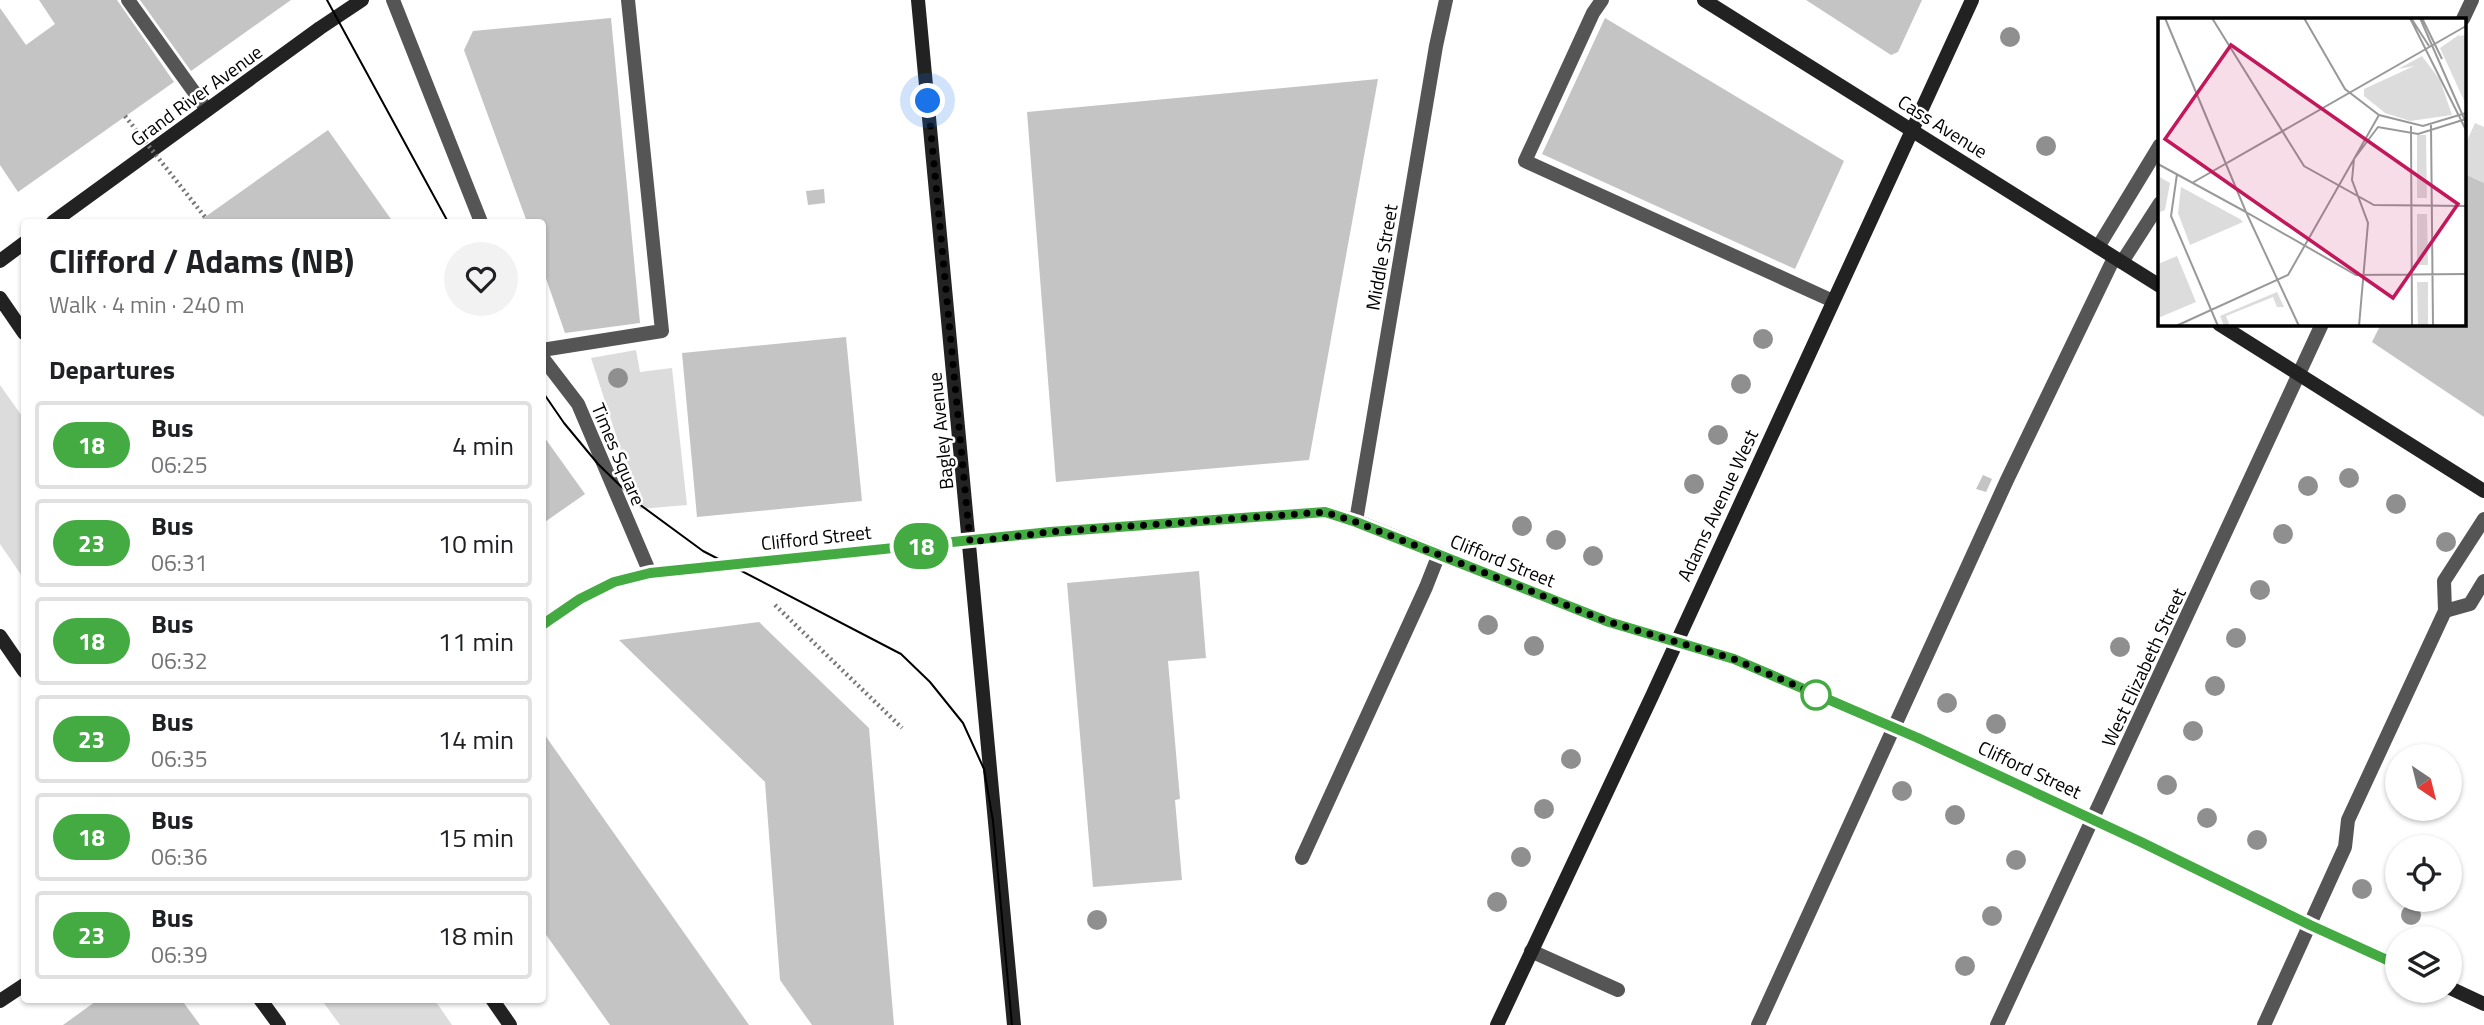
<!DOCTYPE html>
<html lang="en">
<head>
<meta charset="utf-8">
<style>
	:root { --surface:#fff; --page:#f2f2f2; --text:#202124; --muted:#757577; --line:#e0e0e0 }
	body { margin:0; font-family:"Titillium Web",sans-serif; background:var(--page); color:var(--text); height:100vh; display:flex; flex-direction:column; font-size:26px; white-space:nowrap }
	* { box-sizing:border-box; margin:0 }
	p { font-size:23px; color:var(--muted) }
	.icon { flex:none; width:38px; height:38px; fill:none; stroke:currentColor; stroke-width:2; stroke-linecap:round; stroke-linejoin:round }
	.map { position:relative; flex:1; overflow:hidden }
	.sheet { position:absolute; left:21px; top:219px; width:525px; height:784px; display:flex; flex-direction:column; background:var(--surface); border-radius:7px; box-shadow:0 2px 5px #0004 }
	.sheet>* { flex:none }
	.badge { padding:0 14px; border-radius:23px; font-size:24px; line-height:46px }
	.needle { width:46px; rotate:145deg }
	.controls { position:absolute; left:2385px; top:744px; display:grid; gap:14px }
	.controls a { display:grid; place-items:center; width:77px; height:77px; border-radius:50%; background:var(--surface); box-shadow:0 2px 5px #0004; font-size:35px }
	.you { position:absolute; width:35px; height:35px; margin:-18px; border:5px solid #fff; border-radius:50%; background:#1a73e8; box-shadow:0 0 0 10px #1a73e833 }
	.map>.badge { position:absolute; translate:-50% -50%; box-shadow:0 0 0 4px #fff }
	h2 { padding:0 28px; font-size:26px; line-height:63px }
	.round { display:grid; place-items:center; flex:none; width:74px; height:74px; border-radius:37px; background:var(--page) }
	.head { display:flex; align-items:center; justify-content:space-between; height:119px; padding:0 28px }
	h1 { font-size:33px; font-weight:700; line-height:52px }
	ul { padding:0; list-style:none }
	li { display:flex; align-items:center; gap:21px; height:88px; margin:0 14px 10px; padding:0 14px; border:4px solid var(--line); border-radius:7px }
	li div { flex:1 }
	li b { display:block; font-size:26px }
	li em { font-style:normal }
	li .badge { min-width:77px; font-weight:700; text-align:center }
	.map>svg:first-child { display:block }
</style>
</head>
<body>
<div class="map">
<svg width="2484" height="1025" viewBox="0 0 2484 1025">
	<rect width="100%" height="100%" fill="#fff"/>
	<g fill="#dcdcdc">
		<path d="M2475,123L2484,127V183L2465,174V145Z"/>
		<path d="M636,350L640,372L672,368L687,505L640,509L591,358Z"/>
		<path d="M0,385L24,419V579L0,544Z"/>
		<path d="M321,999H434L452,1025H340Z"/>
	</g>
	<g fill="#c4c4c4">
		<path d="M39,0H117L174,82L18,192L0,165V8L26,45L55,24Z"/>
		<path d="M140,0H291L191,71Z"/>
		<path d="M1806,0H1922L1898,52L1891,55Z"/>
		<path d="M611,18L640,323L565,333L542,267V222H527L464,50L473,31Z"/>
		<path d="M1605,18L1844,161L1795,269L1542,154Z"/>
		<path d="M1378,79L1309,460L1056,482L1027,112Z"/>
		<path d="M328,130L393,222H197L205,217Z"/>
		<path d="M2465,174L2484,183V417L2372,342L2381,324H2465Z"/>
		<path d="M824,189L825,203L808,205L806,191Z"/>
		<path d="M846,337L862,501L697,517L682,353Z"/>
		<path d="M542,434L585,494L542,524Z"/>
		<path d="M1983,475L1992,479L1986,492L1976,489Z"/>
		<path d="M1199,571L1206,658L1168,661L1180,799L1175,800L1182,880L1093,887L1067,583Z"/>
		<path d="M759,622L869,728L894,1025H812L780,980L765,782L619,640Z"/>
		<path d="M542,731L749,1025H610L542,929Z"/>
		<path d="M99,999H181L200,1025H63Z"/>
	</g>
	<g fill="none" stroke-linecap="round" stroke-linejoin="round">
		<path stroke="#777" stroke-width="4.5" stroke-dasharray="2 3.5" stroke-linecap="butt" d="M775,605L902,728"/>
		<g stroke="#555" stroke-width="14">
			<path d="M128,0L207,110"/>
			<path d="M1602,0L1593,13L1525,161L1833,301"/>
			<path d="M2098,247L2160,145"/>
			<path d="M2122,262L2160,203"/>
			<path d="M542,350L662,331L628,0"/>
			<path d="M2445,611L2470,604L2484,581"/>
			<path d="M1302,858L1426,587L1439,554"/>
			<path d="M1531,951L1618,990"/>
			<path d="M1758,1025L2007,480L2114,258"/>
			<path d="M2264,1025L2345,847L2348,820L2445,611L2444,581L2484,519"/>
		</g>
		<g stroke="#555" stroke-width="14">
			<path d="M393,0L481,222"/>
			<path d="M2463,19L2472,0"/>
			<path d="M542,357L578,404L650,573"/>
			<path d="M1356,521L1436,46L1446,0"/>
			<path d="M1997,1025L2322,324"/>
		</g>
		<g stroke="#222" stroke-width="14">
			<path d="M918,0L1014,1025"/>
			<path d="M1704,0L2160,286"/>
			<path d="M53,222L320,28L362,0"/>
			<path d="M0,261L24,243"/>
			<path d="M0,298L24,333"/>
			<path d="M2219,324L2484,491"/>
			<path d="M542,625L580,599L614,582L650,573L1050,532L1325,512L1356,521L1609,622L1734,659L1893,727L2141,842L2310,925L2398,965"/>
			<path d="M0,636L24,671"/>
			<path d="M2450,988L2484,1004"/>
			<path d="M260,999L279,1025"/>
			<path d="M492,999L510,1025"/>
			<path d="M0,1001L24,985"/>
			<path d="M1497,1025L1652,696L1972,0"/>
		</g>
		<g stroke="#000" stroke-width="2">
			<path d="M327,0L448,222"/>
			<path d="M542,391L564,423L598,464L639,504L703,551L901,654L930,682L963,723L984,769L993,821L1012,1025"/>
		</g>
		<path stroke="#777" stroke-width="4.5" stroke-dasharray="2 3.5" stroke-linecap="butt" d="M125,116L205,217"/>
	</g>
	<g fill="#8f8f8f">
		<circle cx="2010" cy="37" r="10"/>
		<circle cx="2046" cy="146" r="10"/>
		<circle cx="1763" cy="339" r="10"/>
		<circle cx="618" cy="378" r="10"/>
		<circle cx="1741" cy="384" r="10"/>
		<circle cx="1718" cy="435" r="10"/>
		<circle cx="2349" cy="478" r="10"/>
		<circle cx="1694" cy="484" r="10"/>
		<circle cx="2308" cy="486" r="10"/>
		<circle cx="2396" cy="504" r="10"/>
		<circle cx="1522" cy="526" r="10"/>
		<circle cx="2283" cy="534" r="10"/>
		<circle cx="1556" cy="540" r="10"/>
		<circle cx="2446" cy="542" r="10"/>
		<circle cx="1593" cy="556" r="10"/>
		<circle cx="2260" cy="590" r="10"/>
		<circle cx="1488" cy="625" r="10"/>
		<circle cx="2236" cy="638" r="10"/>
		<circle cx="1534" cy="646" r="10"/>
		<circle cx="2120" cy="647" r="10"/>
		<circle cx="2215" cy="686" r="10"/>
		<circle cx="1947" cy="703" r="10"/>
		<circle cx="1996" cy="724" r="10"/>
		<circle cx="2193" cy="731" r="10"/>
		<circle cx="1571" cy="759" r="10"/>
		<circle cx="2167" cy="785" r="10"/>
		<circle cx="1902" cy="791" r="10"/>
		<circle cx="1544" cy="809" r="10"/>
		<circle cx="1955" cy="815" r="10"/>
		<circle cx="2207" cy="818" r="10"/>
		<circle cx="2257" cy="840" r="10"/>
		<circle cx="1521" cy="857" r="10"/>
		<circle cx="2016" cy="860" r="10"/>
		<circle cx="2362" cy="889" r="10"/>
		<circle cx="1497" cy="902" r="10"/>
		<circle cx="2411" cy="915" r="10"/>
		<circle cx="1992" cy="916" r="10"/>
		<circle cx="1097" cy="920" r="10"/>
		<circle cx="1965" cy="966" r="10"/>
	</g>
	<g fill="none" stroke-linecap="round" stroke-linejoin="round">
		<defs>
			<path id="line" d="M542,625L580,599L614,582L650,573L1050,532L1325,512L1356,522L1609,622L1734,659L1918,738L2141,842L2310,925L2398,965"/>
		</defs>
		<use href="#line" stroke="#fff" stroke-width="16"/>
		<use href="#line" stroke="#44aa42" stroke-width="10"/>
		<path stroke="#000" stroke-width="7" stroke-dasharray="0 12.6" d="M928,101L970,542L1050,532L1325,512L1356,522L1609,622L1734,659L1820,696L1816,695"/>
	</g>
	<circle fill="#fff" stroke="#44aa42" stroke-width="3.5" cx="1816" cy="695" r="14"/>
	<g text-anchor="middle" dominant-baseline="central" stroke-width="5" stroke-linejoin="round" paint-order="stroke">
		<g font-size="19" fill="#000" stroke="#fff">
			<text transform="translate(196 95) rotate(-36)">Grand River Avenue</text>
			<text transform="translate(1943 126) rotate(32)">Cass Avenue</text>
			<text transform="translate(1381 257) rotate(-80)">Middle Street</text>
			<text transform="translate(940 431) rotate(-96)">Bagley Avenue</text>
			<text transform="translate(619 454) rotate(67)">Times Square</text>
			<text transform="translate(1717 505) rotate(-65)">Adams Avenue West</text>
			<text transform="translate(816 537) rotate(-6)">Clifford Street</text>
			<text transform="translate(1503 560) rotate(22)">Clifford Street</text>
			<text transform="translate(2143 667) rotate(-65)">West Elizabeth Street</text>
			<text transform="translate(2030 769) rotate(25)">Clifford Street</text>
		</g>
	</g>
	<g transform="translate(2158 18)">
		<rect width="308" height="308" fill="#fff"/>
		<path d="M308,12L300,18L308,17V87L282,30ZM264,38L282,62L294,97L252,103L227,95L206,78V71L256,48L240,51ZM259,117H268L269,180H259ZM0,158L12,165L7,192L2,194ZM23,169L82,201L85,204L32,227L20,195ZM259,196H269L270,247H259ZM19,238L38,284L0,300V246ZM259,264H270V308H260ZM119,274L126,289H119L115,279L68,298L72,308H66L62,298Z" fill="#dcdcdc"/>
		<path fill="none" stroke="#999" stroke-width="2" d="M7,0L88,194L198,257L308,256M54,0L146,148L216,187L308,188M146,0L187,71L221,97L265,108L308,95M252,0L308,112M253,0L271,28M262,0L308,105M264,0L284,41M273,107L275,308M253,108L254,308M0,146L88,194L141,308M19,156L13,198L60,308M34,165L308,8M18,308L130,257L221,97M201,308L210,205L194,162L196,141L220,109L260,116L308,101"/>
		<path fill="#c2185b" fill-opacity="0.15" stroke="#c2185b" stroke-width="3.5" d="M73,27L300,186L235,280L7,121Z"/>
		<rect width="308" height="308" fill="none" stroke="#000" stroke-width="3.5"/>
	</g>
</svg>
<div class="controls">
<a><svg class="needle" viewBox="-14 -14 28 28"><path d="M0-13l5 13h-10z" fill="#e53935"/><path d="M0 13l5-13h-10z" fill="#757577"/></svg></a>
<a><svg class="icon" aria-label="locate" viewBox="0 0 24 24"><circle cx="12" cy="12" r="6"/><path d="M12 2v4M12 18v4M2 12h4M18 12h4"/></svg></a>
<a><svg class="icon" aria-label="layers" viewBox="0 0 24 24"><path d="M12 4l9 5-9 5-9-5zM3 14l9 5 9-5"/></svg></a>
</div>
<div class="you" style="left:928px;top:101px"></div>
<b class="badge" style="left:921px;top:546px;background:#44aa42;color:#fff">18</b>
<section class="sheet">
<div class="head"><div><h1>Clifford / Adams (NB)</h1><p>Walk · 4 min · 240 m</p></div><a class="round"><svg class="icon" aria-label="heart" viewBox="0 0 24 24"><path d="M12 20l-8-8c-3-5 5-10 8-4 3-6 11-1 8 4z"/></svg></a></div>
<h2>Departures</h2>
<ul>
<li><span class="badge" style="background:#44aa42;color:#fff">18</span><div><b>Bus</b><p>06:25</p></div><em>4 min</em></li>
<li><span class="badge" style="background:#44aa42;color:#fff">23</span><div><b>Bus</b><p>06:31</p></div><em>10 min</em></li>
<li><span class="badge" style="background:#44aa42;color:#fff">18</span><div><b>Bus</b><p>06:32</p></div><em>11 min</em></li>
<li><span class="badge" style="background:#44aa42;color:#fff">23</span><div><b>Bus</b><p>06:35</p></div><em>14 min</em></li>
<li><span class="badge" style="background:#44aa42;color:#fff">18</span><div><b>Bus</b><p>06:36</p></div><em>15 min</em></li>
<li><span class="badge" style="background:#44aa42;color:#fff">23</span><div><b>Bus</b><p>06:39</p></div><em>18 min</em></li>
</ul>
</section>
</div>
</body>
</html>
